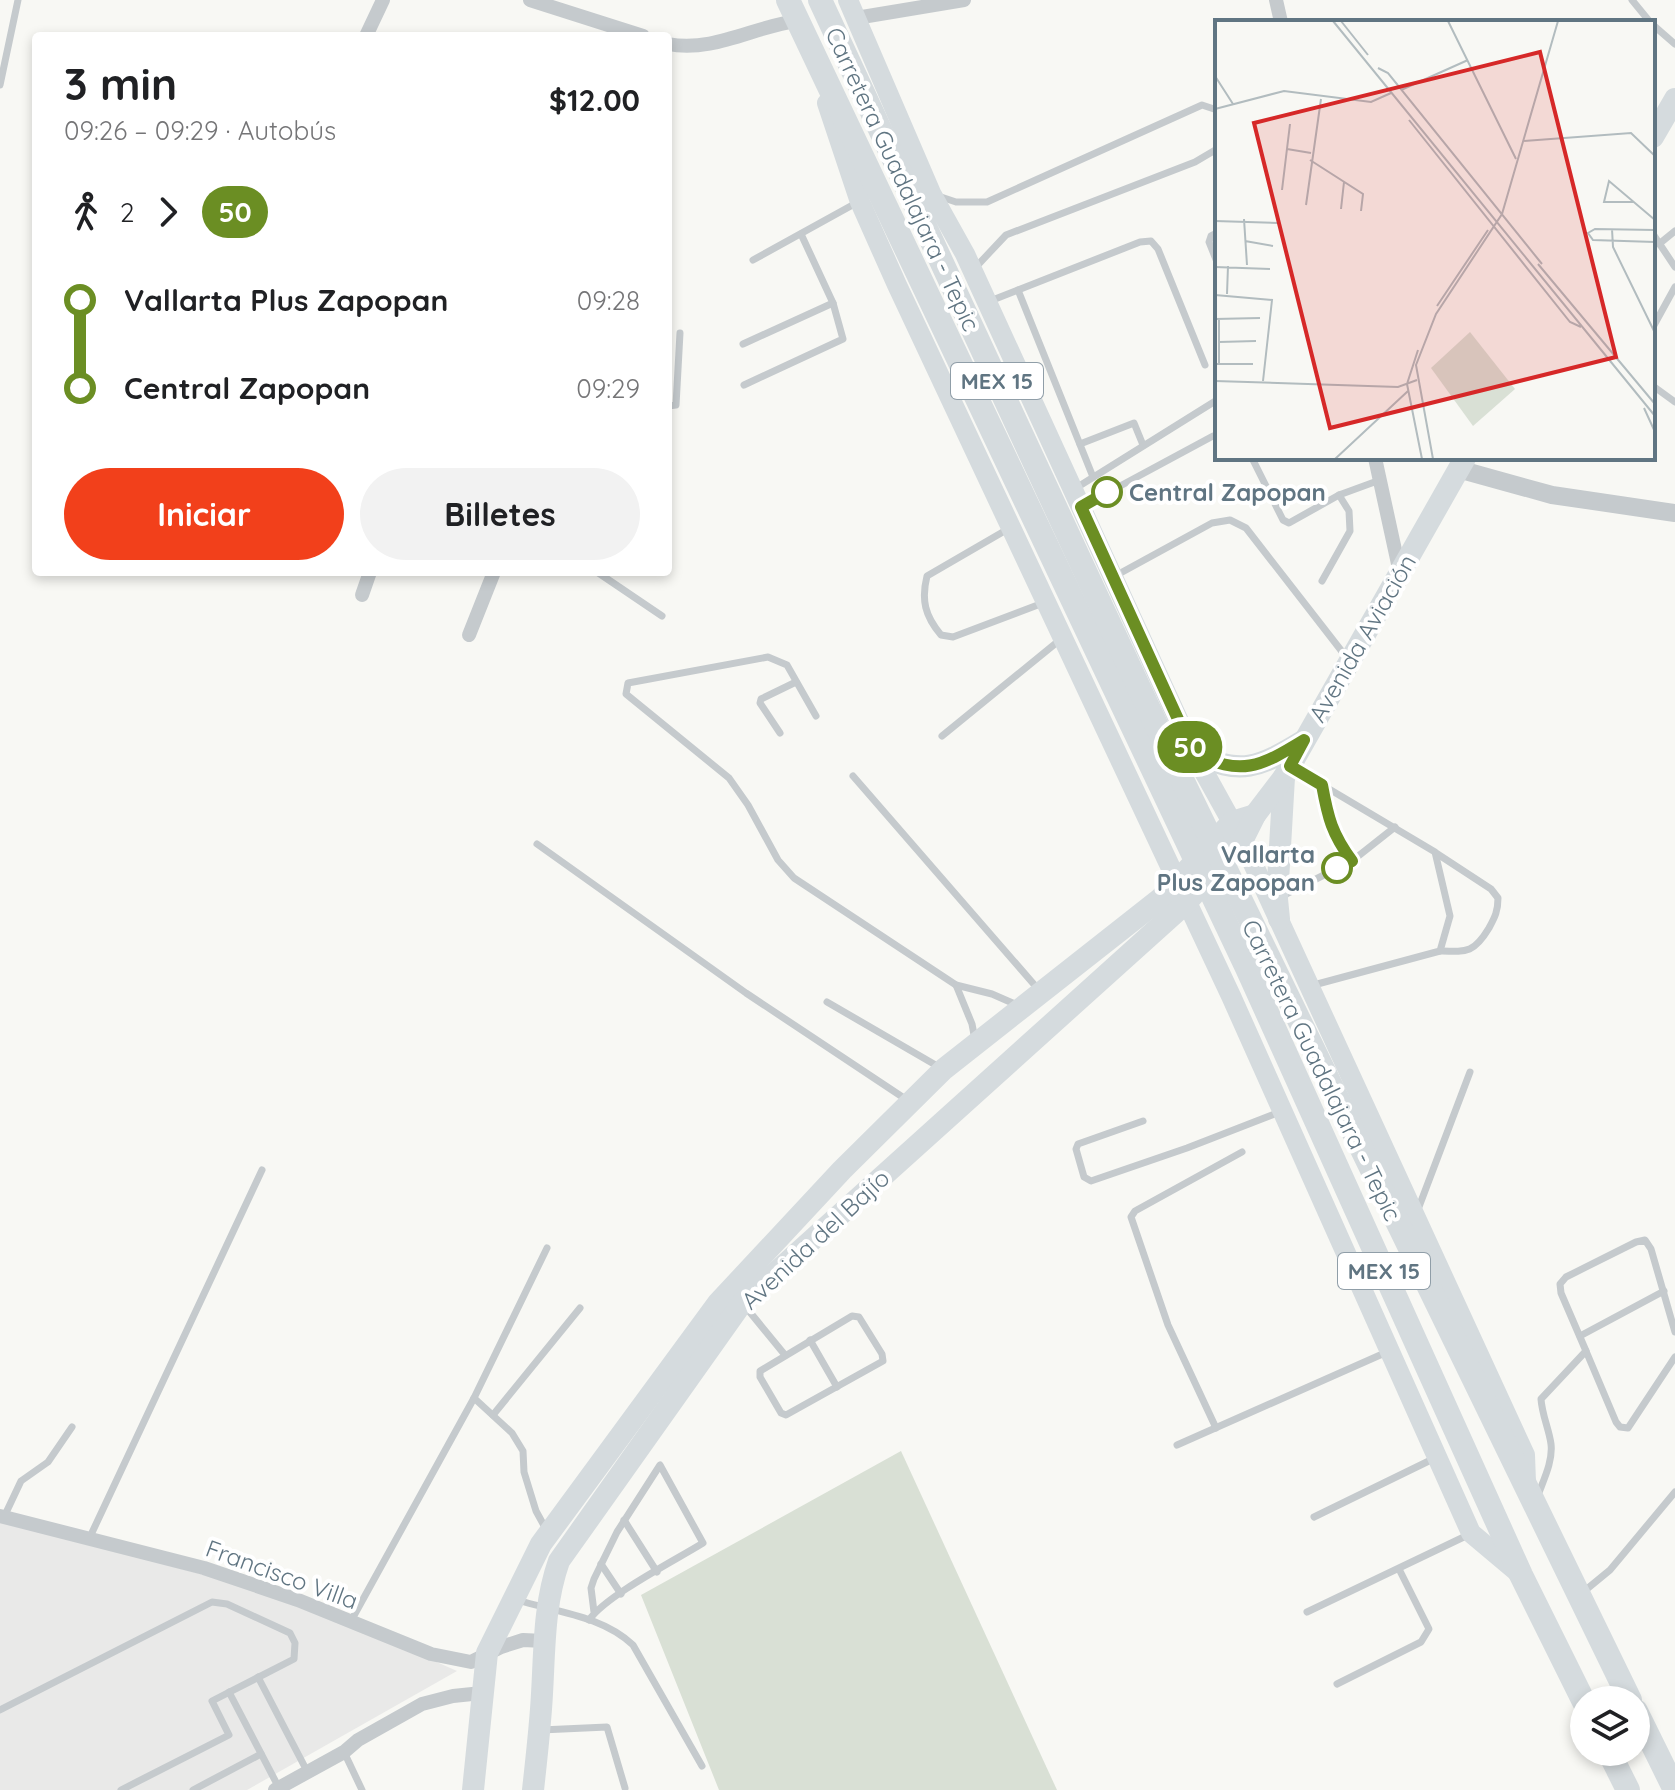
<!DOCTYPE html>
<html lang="es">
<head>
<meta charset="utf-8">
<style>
	:root { --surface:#fff; --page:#f2f2f2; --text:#202124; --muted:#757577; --accent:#f2401b }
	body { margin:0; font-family:Quicksand,sans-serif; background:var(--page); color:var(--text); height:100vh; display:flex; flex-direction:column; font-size:30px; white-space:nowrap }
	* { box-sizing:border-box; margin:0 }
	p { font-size:26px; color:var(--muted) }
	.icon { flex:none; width:44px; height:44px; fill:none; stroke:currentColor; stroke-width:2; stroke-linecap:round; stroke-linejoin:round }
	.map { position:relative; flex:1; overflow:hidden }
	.sheet { position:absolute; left:32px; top:32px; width:640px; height:544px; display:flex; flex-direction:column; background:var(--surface); border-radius:8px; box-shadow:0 4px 12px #0003 }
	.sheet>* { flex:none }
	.badge { padding:0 16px; border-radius:26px; font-size:28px; line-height:52px }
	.tools { position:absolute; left:1570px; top:1686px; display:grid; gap:16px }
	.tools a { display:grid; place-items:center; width:80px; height:80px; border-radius:50%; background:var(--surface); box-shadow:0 4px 12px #0003; font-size:40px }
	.map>.badge { position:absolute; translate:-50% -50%; box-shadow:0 0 0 4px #fff }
	.legs { display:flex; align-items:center; gap:12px; height:88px; padding:0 32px; font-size:26px }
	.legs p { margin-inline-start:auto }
	.summary { display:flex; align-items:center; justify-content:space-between; height:136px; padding:0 32px }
	h1 { font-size:44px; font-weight:800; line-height:60px }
	.action { display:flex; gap:16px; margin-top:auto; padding:16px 32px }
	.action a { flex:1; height:92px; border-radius:48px; background:var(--accent); color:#fff; font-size:32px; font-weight:800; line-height:92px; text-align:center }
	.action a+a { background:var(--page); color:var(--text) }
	ul { padding:0 32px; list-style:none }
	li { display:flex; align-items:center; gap:28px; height:88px; font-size:30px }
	li i { display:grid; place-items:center; width:12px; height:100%; margin:0 10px; background:currentColor }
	li i::after { content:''; width:20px; height:20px; margin:-10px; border:6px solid; border-radius:50%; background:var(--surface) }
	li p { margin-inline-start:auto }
	li:first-child i { background:linear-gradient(#0000 50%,currentColor 0) }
	li:last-child i { background:linear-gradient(currentColor 50%,#0000 0) }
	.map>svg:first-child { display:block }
</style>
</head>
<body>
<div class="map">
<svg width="1675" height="1790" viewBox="0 0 1675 1790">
	<rect width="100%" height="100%" fill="#f8f8f4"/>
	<path fill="#e9e9e8" d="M0,1521L292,1598L457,1671L247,1790H0Z"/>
	<path fill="#d9e0d5" d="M901,1451L1057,1790H719L641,1595Z"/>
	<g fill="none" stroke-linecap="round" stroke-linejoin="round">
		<g stroke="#c5cacd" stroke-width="7">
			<path d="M1632,0L1650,22"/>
			<path d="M1653,25L1675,44"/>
			<path d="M0,85L18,0"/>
			<path d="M938,196L956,202H987L1202,105L1217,110"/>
			<path d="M1217,233L1211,236L1209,242L1217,262"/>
			<path d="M1653,234L1675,267"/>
			<path d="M1659,244L1675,231"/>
			<path d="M753,260L858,202"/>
			<path d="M974,269L1006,235L1195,162L1217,149"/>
			<path d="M990,301L1018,290"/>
			<path d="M1653,327L1675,287"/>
			<path d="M743,344L833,303L801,234"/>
			<path d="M744,385L843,339L833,303"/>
			<path d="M1653,386L1675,402"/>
			<path d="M668,406L676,405L680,333"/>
			<path d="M1080,444L1134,423L1143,445"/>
			<path d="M1252,458L1283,520L1289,523L1339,495L1380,480"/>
			<path d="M1093,477L1018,290L1140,242L1151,241L1158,249L1205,365"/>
			<path d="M1076,488L1217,400"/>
			<path d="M1083,506L1213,436L1217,437"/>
			<path d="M1008,529L927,576C921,600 925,616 941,635L953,637L1043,603"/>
			<path d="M597,572L662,616"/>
			<path d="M1115,576L1212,523L1230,520L1246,528L1347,658"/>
			<path d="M1322,581L1350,531L1349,511L1339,495"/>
			<path d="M816,716L787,665L768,657L628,683L626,694L729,778L748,805L778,860L794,878L956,985L992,994L1017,1005"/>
			<path d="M780,733L760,703L761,699L796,682"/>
			<path d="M942,736L1061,639"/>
			<path d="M1292,767L1435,852L1450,916L1440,951L1310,986"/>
			<path d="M853,776L1038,989"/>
			<path d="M537,844L746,993L907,1100"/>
			<path d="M1436,853L1491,889L1498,898C1498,911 1495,917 1489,928C1474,953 1467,952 1440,951"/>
			<path d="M1352,861L1395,827"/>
			<path d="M1282,896L1352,861C1332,834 1328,817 1322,785"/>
			<path d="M956,985L972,1024L975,1040"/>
			<path d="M827,1002L939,1067"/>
			<path d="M1143,1121L1078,1144L1076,1149L1084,1177L1091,1181L1187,1148L1280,1112"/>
			<path d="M1417,1212L1470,1072"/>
			<path d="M744,1305L785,1355"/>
			<path d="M852,1316L859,1317L882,1354L883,1361L786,1415L781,1413L760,1377V1371Z"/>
			<path d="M1580,1336L1664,1291"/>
			<path d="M810,1340L837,1387"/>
			<path d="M1586,1351L1616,1422L1620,1427L1628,1428L1675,1357"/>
			<path d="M474,1398L512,1433L523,1451L524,1472L536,1511L547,1531"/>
			<path d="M493,1415L580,1308"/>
			<path d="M1216,1428L1168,1325L1131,1217L1135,1211L1242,1152"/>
			<path d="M1177,1445L1387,1352"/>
			<path d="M1538,1495C1544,1479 1553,1461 1551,1444C1549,1429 1542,1415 1541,1399L1586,1351L1561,1293L1560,1284L1566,1277L1636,1242L1645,1240L1651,1249L1675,1332"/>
			<path d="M4,1517L21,1481L48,1462L72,1427"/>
			<path d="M1314,1517L1435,1458"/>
			<path d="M624,1520L657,1572"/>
			<path d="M89,1539L262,1170"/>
			<path d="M601,1564L621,1594"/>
			<path d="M1582,1593L1610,1570L1675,1492"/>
			<path d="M517,1600C557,1612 602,1616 633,1645L702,1766"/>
			<path d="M1307,1612L1468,1535"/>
			<path d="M589,1620C607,1595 674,1561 703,1543L660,1465L617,1532L594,1579L591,1588L594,1612"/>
			<path d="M351,1621L474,1398L547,1248"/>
			<path d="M258,1677L308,1773"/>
			<path d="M1337,1684L1421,1642L1429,1629L1399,1569"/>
			<path d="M229,1692L279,1788"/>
			<path d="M0,1710L212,1602L227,1604L290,1633L295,1643L294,1659L212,1701L229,1735L121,1790"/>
			<path d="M541,1730L607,1727L625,1788"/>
			<path d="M344,1752L362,1790"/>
			<path d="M193,1790L261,1754"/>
		</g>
		<g stroke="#c5cacd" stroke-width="14">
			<path d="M530,0L643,36"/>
			<path d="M1276,0L1281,22"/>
			<path d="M856,18L964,0"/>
			<path d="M366,36L383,0"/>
			<path d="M668,44C713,53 755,26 797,21"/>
			<path d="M1375,458L1400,573"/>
			<path d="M362,595L370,572"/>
			<path d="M469,635L494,572"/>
			<path d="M0,1516L204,1568L298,1600L431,1654L471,1662L501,1647L523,1640L544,1641"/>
			<path d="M275,1790L344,1752L358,1740L422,1704L453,1696L482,1693"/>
		</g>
		<path stroke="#c5cacd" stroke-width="18" d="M1458,469L1552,495L1675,513"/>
		<g stroke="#d5dbde" stroke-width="20">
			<path d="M848,0L931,193L965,254L1193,752L1244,844L1525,1455L1526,1482"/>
			<path d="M827,103L860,202L897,285L1231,996L1471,1533L1521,1575"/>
		</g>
		<g stroke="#d5dbde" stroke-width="22">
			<path d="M1653,137L1675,99"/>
			<path d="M1193,752C1240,777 1260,767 1303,741"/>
			<path d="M1279,919L1277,899L1284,777"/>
			<path d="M473,1790L487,1653L541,1544L718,1303L842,1170L944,1069L1160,899L1232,822L1255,815"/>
			<path d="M533,1790C536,1763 539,1736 541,1709C545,1659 542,1609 559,1561L742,1303L1186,903L1242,841L1255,815L1284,777L1465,458"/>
		</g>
		<g stroke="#d5dbde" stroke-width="24">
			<path d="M788,0L1247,968L1521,1575L1584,1702"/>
			<path d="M820,0L1174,763L1630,1700"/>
			<path d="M1636,1711L1675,1790"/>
			<path d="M1609,1752L1628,1790"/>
		</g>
	</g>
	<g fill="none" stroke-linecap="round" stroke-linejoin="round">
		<defs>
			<path id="line-1" d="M1107,492L1081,507L1193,752C1241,777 1260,767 1304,740L1290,766L1322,785C1328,818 1332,834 1352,861L1337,868"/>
		</defs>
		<use href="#line-1" stroke="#fff" stroke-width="18"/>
		<use href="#line-1" stroke="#6b8e23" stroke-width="12"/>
	</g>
	<g fill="#fff" stroke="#6b8e23" stroke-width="4">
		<circle cx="1107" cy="492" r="14"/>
		<circle cx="1337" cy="868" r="14"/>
	</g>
	<g text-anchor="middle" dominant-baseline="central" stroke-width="8" stroke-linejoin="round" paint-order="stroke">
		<g fill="#fff" stroke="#909ea8" stroke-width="2">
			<rect x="951" y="363" width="92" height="36" rx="6"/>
			<rect x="1338" y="1253" width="92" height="36" rx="6"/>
		</g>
		<g font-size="22" font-weight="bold" fill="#607582">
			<text x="997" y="381">MEX 15</text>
			<text x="1384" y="1271">MEX 15</text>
		</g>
		<g font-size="24" fill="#607582" stroke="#fff">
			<text transform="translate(903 179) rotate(65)">Carretera Guadalajara - Tepic</text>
			<text transform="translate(1362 638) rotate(-60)">Avenida Aviación</text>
			<text transform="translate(1322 1070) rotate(64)">Carretera Guadalajara - Tepic</text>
			<text transform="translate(815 1239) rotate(-43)">Avenida del Bajío</text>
			<text transform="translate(282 1574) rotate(20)">Francisco Villa</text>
		</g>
		<g font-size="24" font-weight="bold" fill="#607582" stroke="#fff" text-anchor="start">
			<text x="1129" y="492">Central Zapopan</text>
			<text x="1315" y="854" text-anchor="end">Vallarta<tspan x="1315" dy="28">Plus Zapopan</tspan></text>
		</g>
	</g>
	<g transform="translate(1215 20)">
		<rect width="440" height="440" fill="#f8f8f4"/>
		<path d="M255,312L300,369L258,406L216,348Z" fill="#d9e0d5"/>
		<path fill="none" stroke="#b2bcbf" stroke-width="2" d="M118,1L440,396M126,1L153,35M233,1L301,139M163,48L173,53L327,244M0,56L18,84M186,70L253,40M0,89L69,71L156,82L176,73M194,100L355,302L366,307M308,121L416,113L440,136M72,129L96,133M95,140L148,174L146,191M67,170L75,104M419,182H389L394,161L440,200M91,185L106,79M126,189L129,162M29,199L32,245M0,201L63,203M397,209L398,227L440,313M440,210L380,209L373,213L378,220L440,222M30,221L58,226M323,244L440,384M0,247L55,249M12,274L13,246M0,275L57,280L48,361M222,286L273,210M0,299L45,298M4,322L41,321M203,330L192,364L207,439M0,344H38M4,344V299M0,361L183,367L202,360M429,388L440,412M120,439L193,371M218,439L201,345L221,294L287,194L343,1"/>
		<path fill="#d62828" fill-opacity="0.15" stroke="#d62828" stroke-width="4" d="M325,32L401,337L115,408L39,103Z"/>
		<rect width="440" height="440" fill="none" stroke="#607582" stroke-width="4"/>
	</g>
</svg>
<div class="tools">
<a><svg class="icon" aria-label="layers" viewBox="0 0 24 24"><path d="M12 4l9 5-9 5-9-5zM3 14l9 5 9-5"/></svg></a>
</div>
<b class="badge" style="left:1190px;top:747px;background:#6b8e23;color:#fff">50</b>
<section class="sheet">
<div class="summary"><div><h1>3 min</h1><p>09:26 – 09:29 · Autobús</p></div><b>$12.00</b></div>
<div class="legs"><svg class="icon" aria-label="walk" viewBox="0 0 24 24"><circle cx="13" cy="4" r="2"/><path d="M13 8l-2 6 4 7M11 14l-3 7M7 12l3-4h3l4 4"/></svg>2<svg class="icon" aria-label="forward" viewBox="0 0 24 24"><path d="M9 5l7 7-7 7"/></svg><b class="badge" style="background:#6b8e23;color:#fff">50</b></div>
<ul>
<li><i style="color:#6b8e23"></i><b>Vallarta Plus Zapopan</b><p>09:28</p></li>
<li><i style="color:#6b8e23"></i><b>Central Zapopan</b><p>09:29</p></li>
</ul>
<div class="action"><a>Iniciar</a><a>Billetes</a></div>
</section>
</div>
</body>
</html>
